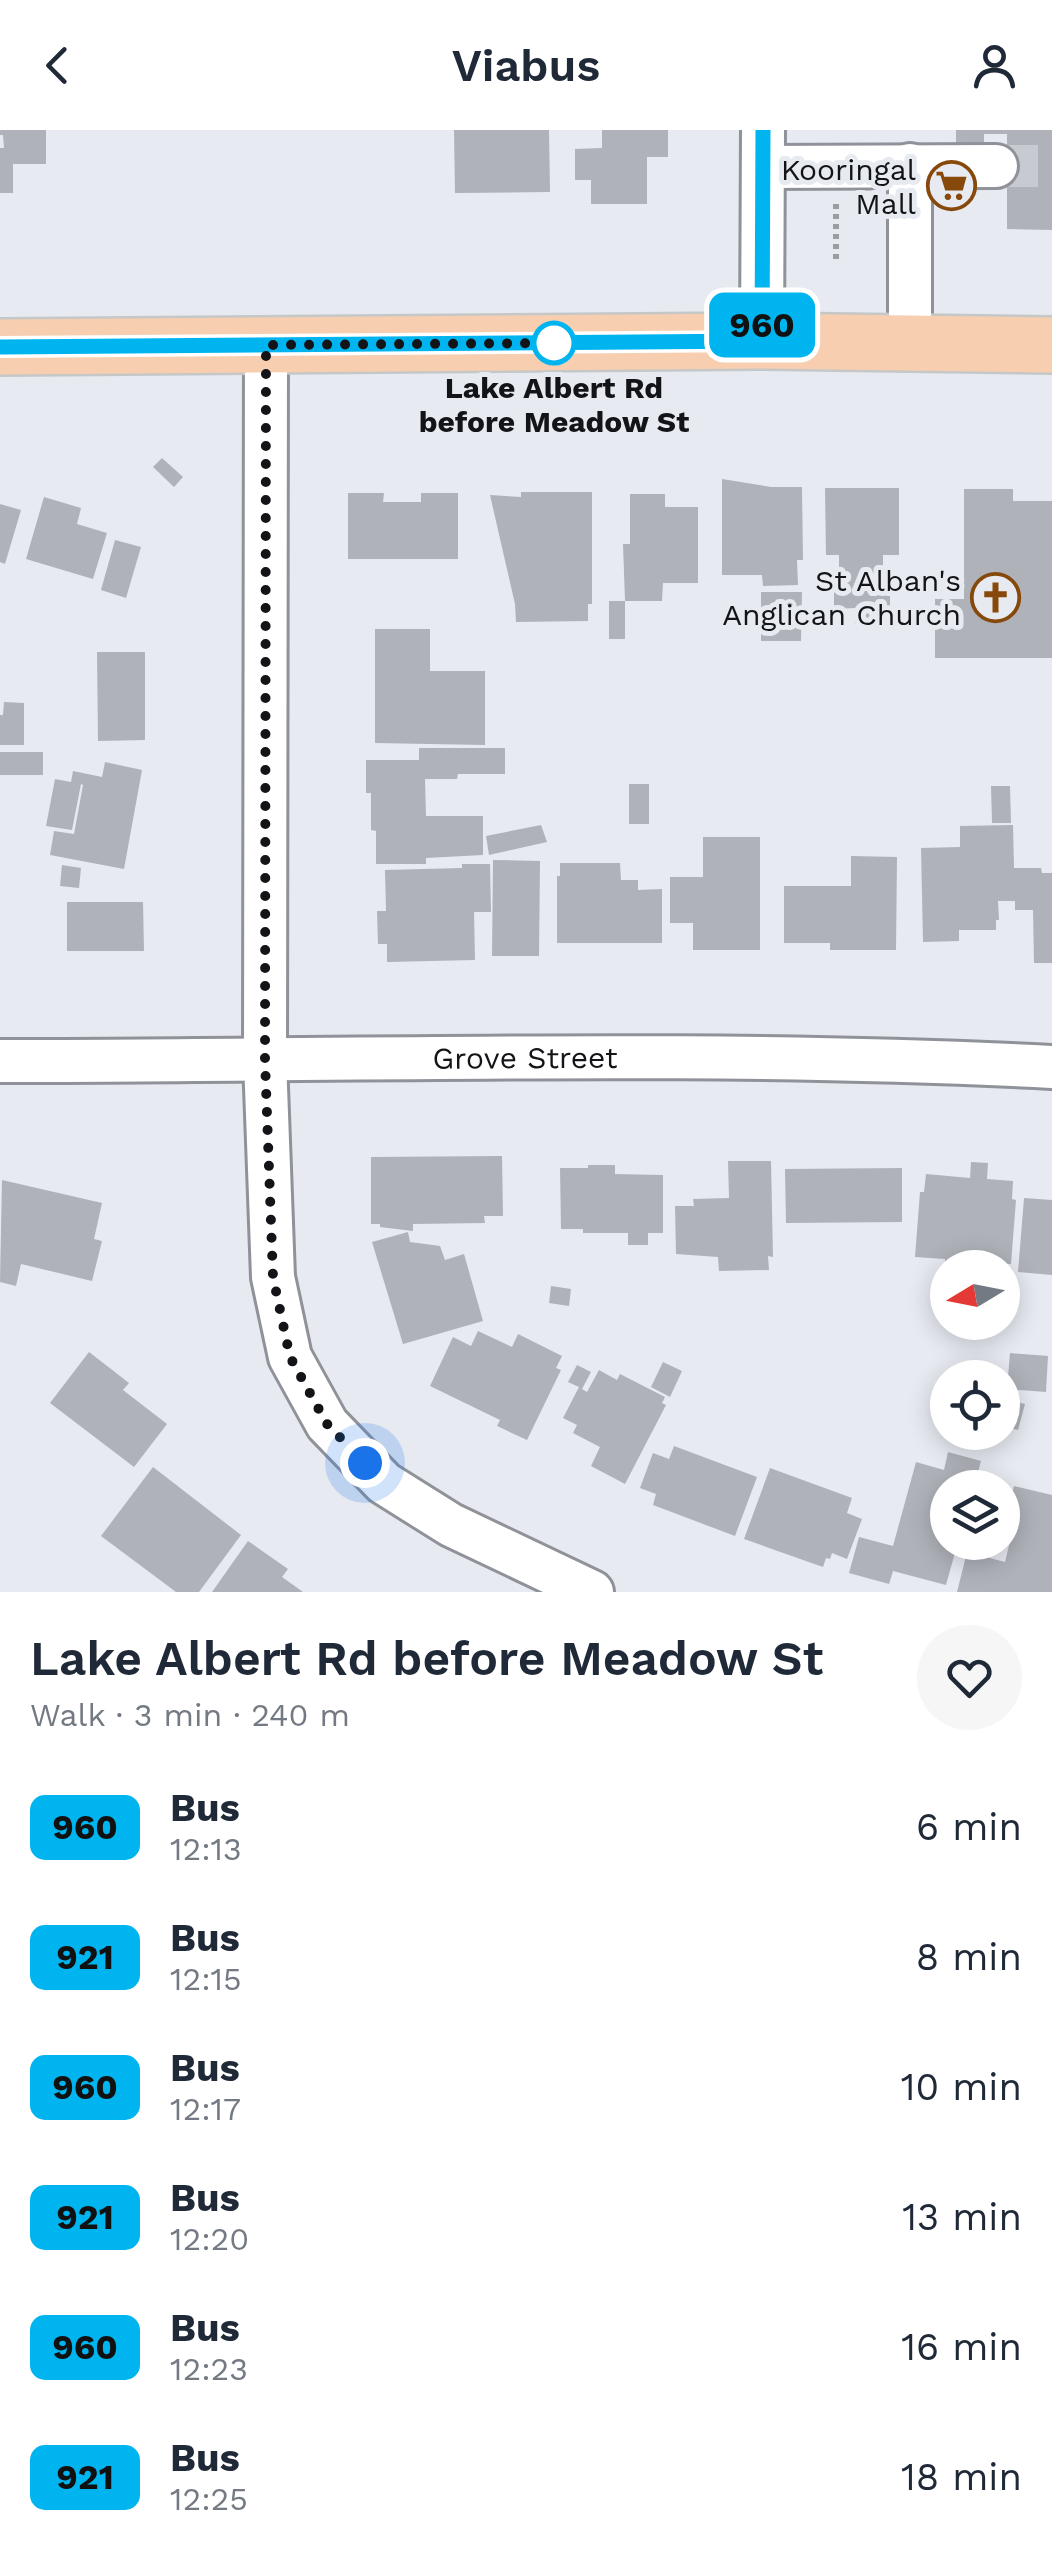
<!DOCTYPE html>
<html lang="en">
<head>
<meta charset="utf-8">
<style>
	:root { --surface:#fff; --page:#f6f6f7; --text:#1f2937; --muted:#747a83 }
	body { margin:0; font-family:"Work Sans",sans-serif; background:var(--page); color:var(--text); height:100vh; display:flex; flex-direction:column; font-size:38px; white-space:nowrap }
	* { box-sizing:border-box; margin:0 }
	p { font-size:32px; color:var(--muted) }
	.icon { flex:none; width:55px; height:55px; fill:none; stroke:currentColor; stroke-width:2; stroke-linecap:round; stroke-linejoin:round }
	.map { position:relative; height:1462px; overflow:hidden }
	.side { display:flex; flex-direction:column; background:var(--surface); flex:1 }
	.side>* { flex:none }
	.badge { padding:0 20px; border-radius:15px; font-size:35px; line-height:65px }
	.needle { width:65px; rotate:260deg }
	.tools { position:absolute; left:930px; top:1120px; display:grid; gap:20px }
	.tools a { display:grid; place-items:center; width:90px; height:90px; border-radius:50%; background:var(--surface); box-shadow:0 5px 25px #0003; font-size:50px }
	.you { position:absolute; width:50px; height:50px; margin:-25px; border:8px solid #fff; border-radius:50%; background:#1a73e8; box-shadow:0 0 0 15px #1a73e833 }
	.map>.badge { position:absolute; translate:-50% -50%; box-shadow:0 0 0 5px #fff }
	.round { display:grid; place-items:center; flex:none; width:105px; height:105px; border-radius:52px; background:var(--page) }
	.summary { display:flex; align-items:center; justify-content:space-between; height:170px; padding:0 30px }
	h1 { font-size:48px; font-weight:600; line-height:75px }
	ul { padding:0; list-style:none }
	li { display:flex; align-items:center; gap:30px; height:130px; padding:0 30px }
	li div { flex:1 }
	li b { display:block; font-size:38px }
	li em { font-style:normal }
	li .badge { min-width:110px; font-weight:700; text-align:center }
	header { display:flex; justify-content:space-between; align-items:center; height:130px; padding:0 30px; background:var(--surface); font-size:45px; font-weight:600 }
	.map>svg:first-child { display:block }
</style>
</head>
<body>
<header><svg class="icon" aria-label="back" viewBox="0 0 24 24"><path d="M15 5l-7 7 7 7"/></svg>Viabus<svg class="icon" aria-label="person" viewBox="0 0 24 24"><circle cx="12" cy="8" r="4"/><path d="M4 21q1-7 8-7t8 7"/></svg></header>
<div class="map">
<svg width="1052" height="1462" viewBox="0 0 1052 1462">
	<rect width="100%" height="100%" fill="#e7eaf1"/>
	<g fill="#afb2b9">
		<path d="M0,0H46V34H13V63H0V18H4L3,5H0Z"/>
		<path d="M454,0H549L550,62L455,63Z"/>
		<path d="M602,0H668V27H647V74H591V50H575V19L602,18Z"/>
		<path d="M956,0H1052V100L1007,99V4H984V15L956,14Z"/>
		<path d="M162,328L183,347L174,357L153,337Z"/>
		<path d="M722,349L771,357H802L803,430H797L798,455L763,456L762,445H722Z"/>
		<path d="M825,358H899V425H883V447H864L865,459H890V494H855V478L834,479V456H839V425H826Z"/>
		<path d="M964,359H1013V371H1052V528H935V469H964Z"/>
		<path d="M521,362H592V474H588V491L516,492L515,474L490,365L521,367Z"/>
		<path d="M348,363H384L383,372H421V363H458V429H348Z"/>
		<path d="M630,364H665V377H698V453H663L662,471H625L623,414H630Z"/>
		<path d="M44,367L81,378L77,394L107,403L93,449L26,429Z"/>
		<path d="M0,374L21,380L5,434L0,432Z"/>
		<path d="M115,410L141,417L126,468L101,460Z"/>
		<path d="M761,462H802L801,511H761Z"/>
		<rect x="609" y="471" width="16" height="38"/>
		<path d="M375,499H430V541H485V615L375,613Z"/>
		<path d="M97,522H145V610L98,611Z"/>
		<path d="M4,572L24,573V615H0V585H3Z"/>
		<path d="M419,618H505V644H458L457,649H425L426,686H483V725L426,728V734H376V701L371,700V663H366V630H419Z"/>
		<rect x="0" y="622" width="43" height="23"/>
		<path d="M105,632L142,640L124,739L50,725L54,701L74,704L83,655L81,654L72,700L46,696L55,649L71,652L73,641L102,647Z"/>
		<rect x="629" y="654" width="20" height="40"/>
		<path d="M991,656H1010L1011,693H992Z"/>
		<path d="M541,695L547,712L489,725L486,706Z"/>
		<path d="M1013,695L1014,738H1041L1042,743H1052V833H1034L1033,780H1015V771H998L999,790H996V800H959V811L923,812L921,718L960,717V696Z"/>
		<path d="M703,707H760V820H693V793H670V747H703Z"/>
		<path d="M851,726L897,727L896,820H830V813H784V756H851Z"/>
		<path d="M493,730L540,731L539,826H492Z"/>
		<path d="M560,733H620L621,750H638V760L662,759V813H557V746H560Z"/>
		<path d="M462,734H490L491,782H474L475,830L387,832V814H378L377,781H386L385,740L462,738Z"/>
		<path d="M62,735L81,738L79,758L60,756Z"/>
		<path d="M67,772H143L144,821H67Z"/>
		<path d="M502,1026L503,1086H484L485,1093L413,1094V1101L380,1097V1094H371V1027Z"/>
		<path d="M728,1031H771L773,1127L768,1126L769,1140L719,1141L718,1127L676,1124L675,1076H694L693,1069L729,1068Z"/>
		<path d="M971,1032L988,1033L987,1049L1013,1051L1012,1069L1016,1070L1011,1134H1007L1006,1145H1002V1138H945V1129L915,1127L920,1062H924L926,1044L970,1048Z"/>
		<path d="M588,1035H615V1044L663,1045V1103H648V1115H628V1103H583V1099H561L560,1038H588Z"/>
		<path d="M902,1038V1092L786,1093L785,1039Z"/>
		<path d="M2,1050L102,1073L94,1109L102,1111L92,1151L21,1134L16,1156L0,1152Z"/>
		<path d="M1024,1068L1052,1070V1145L1018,1142Z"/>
		<path d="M408,1102L410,1112L440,1116L445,1130L464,1124L483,1191L403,1214L372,1112Z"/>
		<path d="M551,1156L571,1159L569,1176L549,1173Z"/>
		<path d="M478,1201L512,1217L518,1204L562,1226L556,1238L561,1240L527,1310L497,1296L500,1290L430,1256L453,1207L471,1216Z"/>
		<path d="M89,1222L129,1253L123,1260L167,1294L134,1337L50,1273Z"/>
		<path d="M1010,1223L1048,1226L1046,1262L1007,1259Z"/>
		<path d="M663,1232L682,1241L670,1267L651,1257Z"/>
		<path d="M577,1235L591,1242L582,1259L587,1262L599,1240L617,1250L620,1244L665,1267L662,1273L666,1275L625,1354L591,1336L600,1317L573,1303L577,1295L563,1288L579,1257L568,1252Z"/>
		<path d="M1008,1270L1025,1274L1018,1300L1002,1296Z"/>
		<path d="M674,1316L757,1347L735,1406L653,1375L656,1364L640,1358L653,1323L669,1329Z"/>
		<path d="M948,1322L981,1331L974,1358H948V1412H958L946,1455L893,1441L889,1454L849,1443L859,1407L893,1416L916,1332L944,1340Z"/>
		<path d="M153,1337L241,1405L199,1462H176L101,1406Z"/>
		<path d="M770,1338L852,1368L847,1383L862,1389L847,1429L832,1423L830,1429L826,1428L823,1437L744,1409Z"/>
		<path d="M1014,1356L1052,1365V1462H957L967,1422L1005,1432L1011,1407L1002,1403Z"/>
		<path d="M248,1411L288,1439L282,1447L303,1462H212Z"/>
	</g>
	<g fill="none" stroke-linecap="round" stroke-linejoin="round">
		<path stroke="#c7cad0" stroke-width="42" stroke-dasharray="42 21" stroke-linecap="butt" d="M996,36H1052"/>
		<defs>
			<g id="minor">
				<path d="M763,37L996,36"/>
				<path d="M762,211L763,0"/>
				<path d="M910,213V35"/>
				<path d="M266,215L265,930L273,1147L290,1227L327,1294L384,1353L451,1395L592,1462"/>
				<path id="s1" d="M0,931C351,931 702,919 1052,937"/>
			</g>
			<path id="major" d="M0,217L762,211L1052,215"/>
		</defs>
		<use href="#minor" stroke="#909299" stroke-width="48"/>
		<use href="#major" stroke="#c6c7c7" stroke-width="60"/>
		<path stroke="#9b9da3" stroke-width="6" stroke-dasharray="5 5" stroke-linecap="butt" d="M836,74V132"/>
		<use href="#minor" stroke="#fff" stroke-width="42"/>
		<use href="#major" stroke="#f7ceb0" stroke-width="55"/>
	</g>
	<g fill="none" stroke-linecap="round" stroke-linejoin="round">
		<defs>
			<path id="line" d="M0,217L762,211L763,0"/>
		</defs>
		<use href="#line" stroke="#fff" stroke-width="22"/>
		<use href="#line" stroke="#00b5ef" stroke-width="15"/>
		<path stroke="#131417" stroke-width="10" stroke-dasharray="0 18" d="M365,1333L327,1294L290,1227L273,1147L265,930L266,215L564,213H554"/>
	</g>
	<defs>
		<symbol id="supermarket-ring" viewBox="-11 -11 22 22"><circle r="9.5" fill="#e7eaf1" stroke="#87490b" stroke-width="1.5"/><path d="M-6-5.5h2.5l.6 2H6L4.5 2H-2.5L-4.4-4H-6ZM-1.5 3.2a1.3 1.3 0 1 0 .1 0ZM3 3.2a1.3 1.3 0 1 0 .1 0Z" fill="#87490b"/></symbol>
		<symbol id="church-ring" viewBox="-11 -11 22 22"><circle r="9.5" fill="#e7eaf1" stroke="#87490b" stroke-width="1.5"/><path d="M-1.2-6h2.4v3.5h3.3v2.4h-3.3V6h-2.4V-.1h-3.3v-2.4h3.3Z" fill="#87490b"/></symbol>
	</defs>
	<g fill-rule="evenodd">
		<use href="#supermarket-ring" x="924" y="28" width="55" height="55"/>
		<use href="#church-ring" x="968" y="440" width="55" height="55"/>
	</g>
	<circle fill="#fff" stroke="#00b5ef" stroke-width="5" cx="554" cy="213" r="20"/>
	<g text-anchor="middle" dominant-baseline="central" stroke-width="10" stroke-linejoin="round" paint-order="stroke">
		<g font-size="30" fill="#131417" stroke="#e7eaf1" text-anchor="end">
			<text x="916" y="39">Kooringal<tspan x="916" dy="34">Mall</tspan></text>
			<text x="961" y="450">St Alban's<tspan x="961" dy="34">Anglican Church</tspan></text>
		</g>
		<g font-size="30" font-weight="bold" fill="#131417" stroke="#e7eaf1">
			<text x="554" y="257">Lake Albert Rd<tspan x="554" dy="34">before Meadow St</tspan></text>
		</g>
		<g font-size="30" fill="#131417" stroke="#e7eaf1">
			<text stroke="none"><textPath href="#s1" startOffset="525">Grove Street</textPath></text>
		</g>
	</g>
</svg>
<div class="tools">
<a><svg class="needle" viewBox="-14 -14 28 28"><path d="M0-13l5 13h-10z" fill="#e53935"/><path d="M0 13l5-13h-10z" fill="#747a83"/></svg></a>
<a><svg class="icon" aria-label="locate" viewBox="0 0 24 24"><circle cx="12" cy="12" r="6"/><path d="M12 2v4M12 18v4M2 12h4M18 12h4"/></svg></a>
<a><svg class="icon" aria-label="layers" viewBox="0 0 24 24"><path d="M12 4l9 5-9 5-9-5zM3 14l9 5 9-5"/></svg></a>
</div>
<div class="you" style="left:365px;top:1333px"></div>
<b class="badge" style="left:762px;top:195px;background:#00b5ef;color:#111">960</b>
</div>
<section class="side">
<div class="summary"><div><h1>Lake Albert Rd before Meadow St</h1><p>Walk · 3 min · 240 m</p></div><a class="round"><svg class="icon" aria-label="heart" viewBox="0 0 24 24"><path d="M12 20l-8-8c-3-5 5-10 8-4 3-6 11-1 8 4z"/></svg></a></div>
<ul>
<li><span class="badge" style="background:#00b5ef;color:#111">960</span><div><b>Bus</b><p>12:13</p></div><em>6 min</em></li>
<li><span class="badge" style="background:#00b5ef;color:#111">921</span><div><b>Bus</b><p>12:15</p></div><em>8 min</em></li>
<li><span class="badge" style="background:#00b5ef;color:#111">960</span><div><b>Bus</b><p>12:17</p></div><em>10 min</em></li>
<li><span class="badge" style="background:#00b5ef;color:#111">921</span><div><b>Bus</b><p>12:20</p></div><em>13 min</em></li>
<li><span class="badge" style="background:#00b5ef;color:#111">960</span><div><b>Bus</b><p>12:23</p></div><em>16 min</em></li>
<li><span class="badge" style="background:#00b5ef;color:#111">921</span><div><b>Bus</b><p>12:25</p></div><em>18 min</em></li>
</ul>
</section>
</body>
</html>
